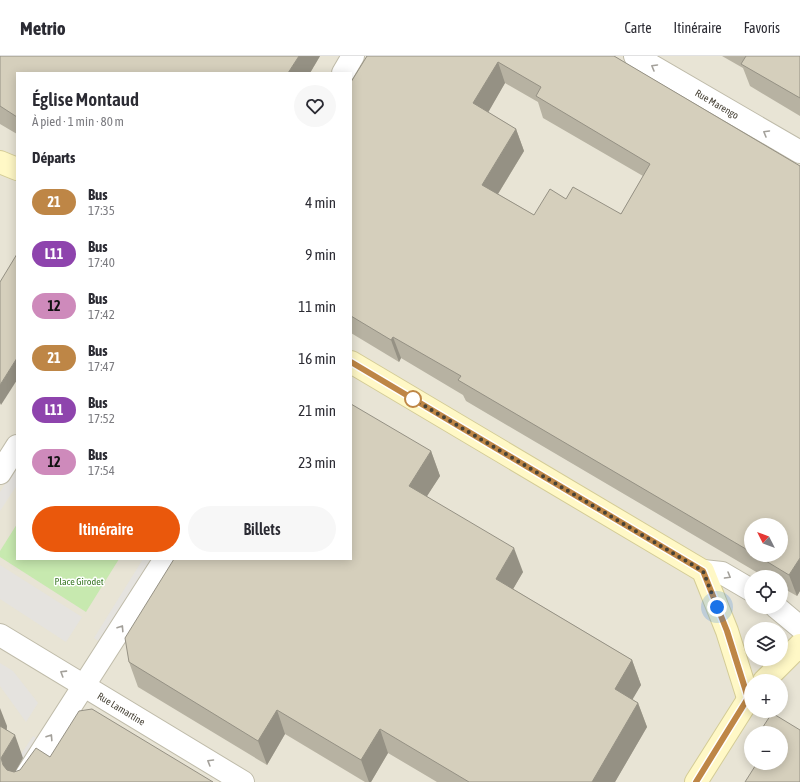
<!DOCTYPE html>
<html lang="fr">
<head>
<meta charset="utf-8">
<style>
	:root { --surface:#fff; --page:#f7f7f7; --text:#2b2b33; --muted:#7c7c81; --line:#e1e1e2; --accent:#ea580c }
	body { margin:0; font-family:"Asap Condensed",sans-serif; background:var(--page); color:var(--text); height:100vh; display:flex; flex-direction:column; font-size:15px; white-space:nowrap }
	* { box-sizing:border-box; margin:0 }
	p { font-size:13px; color:var(--muted) }
	.icon { flex:none; width:22px; height:22px; fill:none; stroke:currentColor; stroke-width:2; stroke-linecap:round; stroke-linejoin:round }
	.map { position:relative; flex:1; overflow:hidden }
	.panel { position:absolute; left:16px; top:16px; width:336px; height:488px; display:flex; flex-direction:column; background:var(--surface); border-radius:0px; box-shadow:0 2px 10px #0003 }
	.panel>* { flex:none }
	.badge { padding:0 8px; border-radius:13px; font-size:14px; line-height:26px }
	.needle { width:26px; rotate:312deg }
	.tools { position:absolute; left:744px; top:462px; display:grid; gap:8px }
	.tools a { display:grid; place-items:center; width:44px; height:44px; border-radius:50%; background:var(--surface); box-shadow:0 2px 10px #0003; font-size:20px }
	.you { position:absolute; width:20px; height:20px; margin:-10px; border:3px solid #fff; border-radius:50%; background:#1a73e8; box-shadow:0 0 0 6px #1a73e833 }
	.map>.badge { position:absolute; translate:-50% -50%; box-shadow:0 0 0 2px #fff }
	h2 { padding:0 16px; font-size:15px; line-height:36px }
	.round { display:grid; place-items:center; flex:none; width:42px; height:42px; border-radius:21px; background:var(--page) }
	.headline { display:flex; align-items:center; justify-content:space-between; height:68px; padding:0 16px }
	h1 { font-size:19px; font-weight:600; line-height:30px }
	.button { display:flex; gap:8px; margin-top:auto; padding:8px 16px }
	.button a { flex:1; height:46px; border-radius:24px; background:var(--accent); color:#fff; font-size:16px; font-weight:600; line-height:46px; text-align:center }
	.button a+a { background:var(--page); color:var(--text) }
	ul { padding:0; list-style:none }
	li { display:flex; align-items:center; gap:12px; height:52px; padding:0 16px }
	li div { flex:1 }
	li b { display:block; font-size:15px }
	li em { font-style:normal }
	li .badge { min-width:44px; font-weight:700; text-align:center }
	header { display:flex; align-items:center; gap:24px; box-sizing:border-box; height:56px; padding:0 20px; background:var(--surface); border-bottom:1px solid var(--line) }
	header strong { font-size:19px }
	nav { display:flex; gap:22px; margin-inline-start:auto; font-size:14px }
	.map>svg:first-child { display:block }
</style>
</head>
<body>
<header>
<strong>Metrio</strong>
<nav><a>Carte</a><a>Itinéraire</a><a>Favoris</a></nav>
</header>
<div class="map">
<svg width="800" height="726" viewBox="0 0 800 726">
	<rect width="100%" height="100%" fill="#f4f1e7"/>
	<path fill="#e8e4d5" fill-rule="evenodd" d="M0,0H800V726H0ZM17,17H351V503H17ZM751,469H781V499H751ZM751,521H781V551H751ZM751,573H781V603H751ZM751,625H781V655H751ZM751,677H781V707H751Z"/>
	<path fill="#c7e9af" d="M17,468V503H119L86,556L0,501V495Z"/>
	<g fill="#e5e3df">
		<path d="M17,409V429L0,455V436Z"/>
		<path d="M143,503H158L104,589L94,582Z"/>
		<path d="M0,509L82,561L66,586L0,543Z"/>
		<path d="M0,607L13,615L38,647L26,666L0,630Z"/>
		<path d="M33,680L42,686L17,726H3Z"/>
	</g>
	<g fill="none" stroke-linecap="round" stroke-linejoin="round">
		<defs>
			<g id="minor">
				<path id="s1" d="M635,0L800,96"/>
				<path d="M343,17L353,0"/>
				<path d="M0,417L17,390"/>
				<path d="M703,515L722,517L751,534"/>
				<path d="M776,551L800,571"/>
				<path id="s2" d="M0,579L243,726"/>
				<path d="M22,726L165,503"/>
			</g>
			<g id="secondary">
				<path d="M0,106L17,113"/>
				<path d="M351,306L703,515L727,575L748,642"/>
				<path d="M764,625L800,589"/>
				<path d="M696,726L751,639"/>
			</g>
		</defs>
		<use href="#minor" stroke="#bfbba9" stroke-width="24"/>
		<use href="#secondary" stroke="#d4cc96" stroke-width="24"/>
		<use href="#minor" stroke="#fff" stroke-width="22"/>
		<use href="#secondary" stroke="#fff8c6" stroke-width="22"/>
	</g>
	<g fill="#b7b2a2" fill-rule="evenodd">
		<path d="M0,0H320L310,17H17V78L0,68Z"/>
		<path d="M367,0H614L800,110V535L797,540L781,531V521H765L466,345L463,339L401,302L399,306L351,277V26ZM505,27L538,46L543,62L643,120L621,158L566,143L534,159L498,138L524,95L516,73L488,56ZM751,469L781,499H751Z"/>
		<path d="M722,0H800V60L750,30L743,12Z"/>
		<path d="M431,395L440,420L427,440L523,516L513,533L632,604L641,629L632,643L638,647L647,671L615,726H437L388,697L371,726H365L285,678L267,709L138,631L129,606Z"/>
	</g>
	<g fill="#959184">
		<path d="M299,0H320L310,17H288Z"/>
		<path d="M498,6L505,27L481,69L473,47Z"/>
		<path d="M516,73L524,95L490,151L482,129Z"/>
		<path d="M393,281L401,302L399,306L391,284Z"/>
		<path d="M17,302V324L1,349L0,347V329Z"/>
		<path d="M431,395L440,420L418,454L409,430Z"/>
		<path d="M514,492L523,516L505,547L496,523Z"/>
		<path d="M800,502V535L797,540L789,519Z"/>
		<path d="M632,604L641,629L624,658L615,633Z"/>
		<path d="M638,647L647,671L615,726H592Z"/>
		<path d="M0,652L7,670L6,691L0,675Z"/>
		<path d="M277,654L285,678L267,709L258,685Z"/>
		<path d="M380,673L388,697L371,726H369L361,704Z"/>
		<path d="M15,679L23,702L10,725L3,709L1,702Z"/>
	</g>
	<g fill="#d5cfbc" stroke="#959184" fill-rule="evenodd">
		<path d="M0,0H299L288,17H17V61L0,50Z"/>
		<path d="M367,0H614L800,110V502L789,519L756,499H781V469H751V496L458,324L461,320L393,281L391,284L351,260V26ZM498,6L541,31L536,40L650,108L621,158L573,131L566,143L550,133L534,159L482,129L516,73L473,47Z"/>
		<path d="M746,0H800V42L741,8Z"/>
		<path d="M17,198V302L0,329V226Z"/>
		<path d="M351,348L431,395L409,430L514,492L496,523L632,604L615,633L638,647L592,726H469L380,673L361,704L277,654L258,685L129,606L125,582L174,503H351Z"/>
		<path d="M92,653L213,726H0V670L15,679L1,702L3,709L7,714L14,716L20,714L36,692L50,701L79,655Z"/>
		<path d="M772,657L800,674V726H745L757,707H781V677H759Z"/>
	</g>
	<defs><path id="oneway-chevron" d="M-2-3.5L2.5 0L-2 3.5" fill="none" stroke-width="1.6" stroke-linecap="round" stroke-linejoin="round"/></defs>
	<g stroke="#a3a09a">
		<use href="#oneway-chevron" transform="translate(654 11) rotate(-150)"/>
		<use href="#oneway-chevron" transform="translate(766 77) rotate(-150)"/>
		<use href="#oneway-chevron" transform="translate(728 520) rotate(30)"/>
		<use href="#oneway-chevron" transform="translate(121 572) rotate(-57)"/>
		<use href="#oneway-chevron" transform="translate(63 617) rotate(-148)"/>
		<use href="#oneway-chevron" transform="translate(50 681) rotate(-57)"/>
		<use href="#oneway-chevron" transform="translate(210 706) rotate(-149)"/>
	</g>
	<g fill="none" stroke-linecap="round" stroke-linejoin="round">
		<defs>
			<path id="line" d="M351,306L703,515L727,575L748,642L696,726"/>
		</defs>
		<use href="#line" stroke="#fff" stroke-width="9"/>
		<use href="#line" stroke="#be8646" stroke-width="6"/>
		<path stroke="#474236" stroke-width="4" stroke-dasharray="0 7.2" d="M413,343L703,515L717,551"/>
	</g>
	<circle fill="#fff" stroke="#be8646" stroke-width="2" cx="413" cy="343" r="8"/>
	<g text-anchor="middle" dominant-baseline="central" stroke-width="3" stroke-linejoin="round" paint-order="stroke">
		<g font-size="10" fill="#474236" stroke="#fff">
			<text stroke="none"><textPath href="#s1" startOffset="95">Rue Marengo</textPath></text>
			<text stroke="none"><textPath href="#s2" startOffset="142">Rue Lamartine</textPath></text>
		</g>
		<g font-size="10" fill="#3c7a28" stroke="#fff">
			<text x="79" y="525">Place Girodet</text>
		</g>
	</g>
</svg>
<div class="tools">
<a><svg class="needle" viewBox="-14 -14 28 28"><path d="M0-13l5 13h-10z" fill="#e53935"/><path d="M0 13l5-13h-10z" fill="#7c7c81"/></svg></a>
<a><svg class="icon" aria-label="locate" viewBox="0 0 24 24"><circle cx="12" cy="12" r="6"/><path d="M12 2v4M12 18v4M2 12h4M18 12h4"/></svg></a>
<a><svg class="icon" aria-label="layers" viewBox="0 0 24 24"><path d="M12 4l9 5-9 5-9-5zM3 14l9 5 9-5"/></svg></a>
<a>+</a>
<a>−</a>
</div>
<div class="you" style="left:717px;top:551px"></div>
<section class="panel">
<div class="headline"><div><h1>Église Montaud</h1><p>À pied · 1 min · 80 m</p></div><a class="round"><svg class="icon" aria-label="heart" viewBox="0 0 24 24"><path d="M12 20l-8-8c-3-5 5-10 8-4 3-6 11-1 8 4z"/></svg></a></div>
<h2>Départs</h2>
<ul>
<li><span class="badge" style="background:#be8646;color:#fff">21</span><div><b>Bus</b><p>17:35</p></div><em>4 min</em></li>
<li><span class="badge" style="background:#8e44ad;color:#fff">L11</span><div><b>Bus</b><p>17:40</p></div><em>9 min</em></li>
<li><span class="badge" style="background:#ce8abb;color:#111">12</span><div><b>Bus</b><p>17:42</p></div><em>11 min</em></li>
<li><span class="badge" style="background:#be8646;color:#fff">21</span><div><b>Bus</b><p>17:47</p></div><em>16 min</em></li>
<li><span class="badge" style="background:#8e44ad;color:#fff">L11</span><div><b>Bus</b><p>17:52</p></div><em>21 min</em></li>
<li><span class="badge" style="background:#ce8abb;color:#111">12</span><div><b>Bus</b><p>17:54</p></div><em>23 min</em></li>
</ul>
<div class="button"><a>Itinéraire</a><a>Billets</a></div>
</section>
</div>
</body>
</html>
